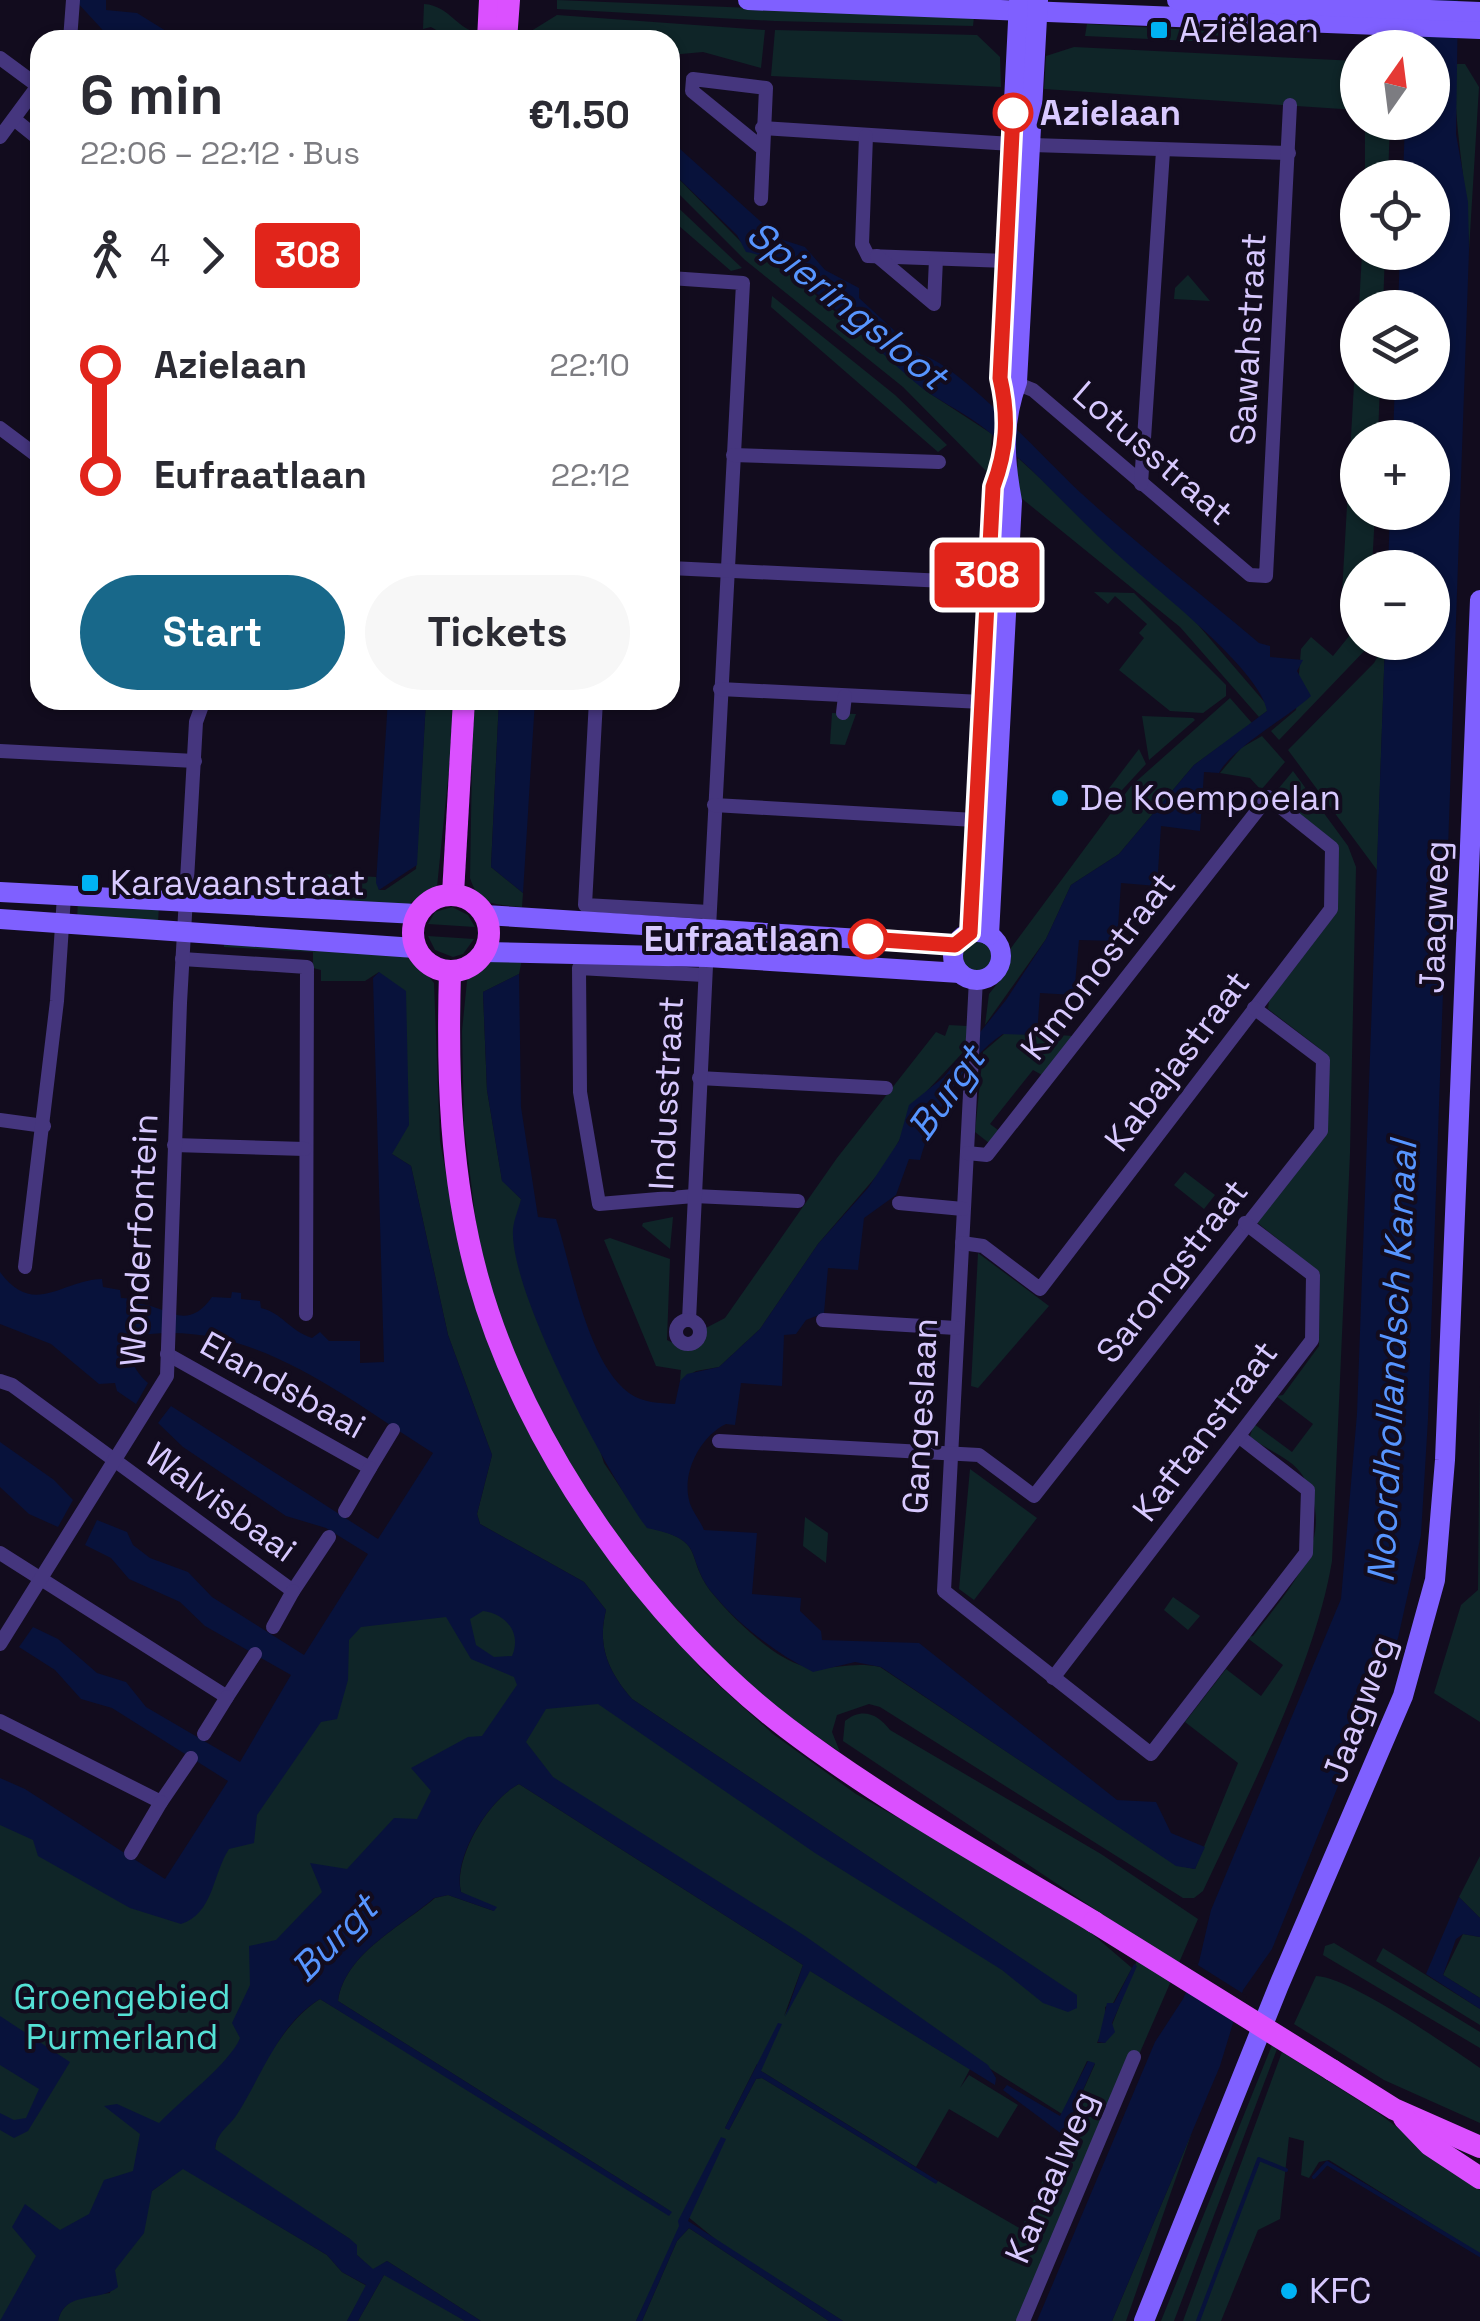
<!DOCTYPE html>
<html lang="en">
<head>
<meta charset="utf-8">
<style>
	:root { --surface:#fff; --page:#f7f7f7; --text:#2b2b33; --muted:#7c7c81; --accent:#18688a }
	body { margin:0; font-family:"Space Grotesk",sans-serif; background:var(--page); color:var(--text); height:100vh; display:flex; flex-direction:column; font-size:38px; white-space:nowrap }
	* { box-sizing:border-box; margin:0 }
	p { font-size:32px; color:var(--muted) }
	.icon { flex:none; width:55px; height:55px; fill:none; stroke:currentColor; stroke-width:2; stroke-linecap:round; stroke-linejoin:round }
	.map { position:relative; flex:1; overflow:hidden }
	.panel { position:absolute; left:30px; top:30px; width:650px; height:680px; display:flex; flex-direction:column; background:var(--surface); border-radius:30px; box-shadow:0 2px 8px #0004 }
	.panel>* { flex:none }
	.badge { padding:0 20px; border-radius:8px; font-size:35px; line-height:65px }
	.needle { width:65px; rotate:14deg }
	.buttons { position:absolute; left:1340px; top:30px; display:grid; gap:20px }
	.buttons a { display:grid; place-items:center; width:110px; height:110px; border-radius:50%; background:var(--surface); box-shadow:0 2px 8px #0004; font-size:50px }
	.map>.badge { position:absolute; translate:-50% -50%; box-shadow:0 0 0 5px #fff }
	.legs { display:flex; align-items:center; gap:15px; height:110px; padding:0 50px; font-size:32px }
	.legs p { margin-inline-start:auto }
	.headline { display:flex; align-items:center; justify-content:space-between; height:170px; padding:0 50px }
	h1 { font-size:55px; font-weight:700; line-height:75px }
	.primary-button { display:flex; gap:20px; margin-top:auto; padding:20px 50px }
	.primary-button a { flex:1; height:115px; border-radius:60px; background:var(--accent); color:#fff; font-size:40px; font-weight:700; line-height:115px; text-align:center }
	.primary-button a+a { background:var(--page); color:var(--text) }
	ul { padding:0 50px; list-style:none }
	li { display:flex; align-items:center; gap:35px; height:110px; font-size:38px }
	li i { display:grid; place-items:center; width:15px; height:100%; margin:0 12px; background:currentColor }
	li i::after { content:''; width:25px; height:25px; margin:-12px; border:8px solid; border-radius:50%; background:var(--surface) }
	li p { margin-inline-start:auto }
	li:first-child i { background:linear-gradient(#0000 50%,currentColor 0) }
	li:last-child i { background:linear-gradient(currentColor 50%,#0000 0) }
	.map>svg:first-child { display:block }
</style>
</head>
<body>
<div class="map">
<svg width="1480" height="2321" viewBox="0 0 1480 2321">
	<rect width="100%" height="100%" fill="#120c1e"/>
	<g fill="#0f2528">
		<path d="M557,0L974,17L973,26L775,21L557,9Z"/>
		<path d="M424,4C451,6 455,30 483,34V40H451V30L445,35L431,27L423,29Z"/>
		<path d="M557,15L765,30L761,68L703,52L670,55V40H528V33Z"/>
		<path d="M1087,24L1247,33L1234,43L1085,36Z"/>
		<path d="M775,30L977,35L1000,57L1001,87L771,76Z"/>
		<path d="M1074,47L1357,61V110L1044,89L1046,56Z"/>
		<path d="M1455,64H1465L1479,87L1469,250C1468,187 1453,127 1455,64Z"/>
		<path d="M1365,123H1390L1388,177H1365Z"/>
		<path d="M670,170L746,247L802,283L926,391L992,434L989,474L903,387L745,260L670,185Z"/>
		<path d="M670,200L742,268L731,271L670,218Z"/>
		<path d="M1362,253H1385L1383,307H1359Z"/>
		<path d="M1188,275L1210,301L1174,299L1175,288Z"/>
		<path d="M772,296L895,395L947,445L938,452L771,307Z"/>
		<path d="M1357,332L1358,382L1380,383L1378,437L1358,438V512L1375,513L1372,567L1358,568V642L1369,646L1279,740L1271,731L1296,710L1301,649L1311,637L1333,656L1350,635L1342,593Z"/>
		<path d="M1018,458L1187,612L1267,705V711L1259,717L1180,627L1015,493Z"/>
		<path d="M1094,592L1134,593L1226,685V696L1203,713L1170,711L1119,670L1144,638L1139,633L1147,624L1115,596L1108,604Z"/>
		<path d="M1385,644L1377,870L1288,750L1374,663Z"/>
		<path d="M1230,698L1252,723L1194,765L1119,854L1071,885L1046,939L985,1025L989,994L1008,970L1011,948L1131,786Z"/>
		<path d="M426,700H456L437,887L407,905L327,903L320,890L321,874L376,877L379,890H385L416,869Z"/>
		<path d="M473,700H499L491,867L523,893L522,907C494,904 479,906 470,878Z"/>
		<path d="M832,713L856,714L845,745L830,744Z"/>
		<path d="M1142,716L1193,718L1195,720L1149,760Z"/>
		<path d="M1262,736L1285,762L1261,790L1250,778L1220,773L1241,748Z"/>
		<path d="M1139,749L1146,764L1111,802L1104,795Z"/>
		<path d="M1293,771L1348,846L1356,867L1350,1153L1332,1561C1315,1664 1248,1795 1203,1891L1194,1898H1183L880,1707L869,1704L837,1715L832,1732L840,1752L759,1697L717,1658L597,1519L521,1371L492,1292L477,1231L464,1126L462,1031L467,981L474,970L489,960L522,959L519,974L483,992L487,1090L502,1180L521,1199L604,1463L647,1527C710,1542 682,1555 713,1594C731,1616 759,1643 783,1657C822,1680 839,1659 880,1667L1176,1865L1195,1869L1238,1763L1185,1722L1226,1669L1261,1696L1283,1665L1246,1637L1253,1636C1292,1585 1339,1538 1303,1476C1292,1457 1261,1448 1250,1436L1254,1424L1292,1452L1313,1424L1276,1396L1283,1395L1319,1346L1320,1273L1254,1220L1324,1138L1328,1071L1319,1048L1268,1009L1269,1001L1337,912L1338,848L1274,794Z"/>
		<path d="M78,900L159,904L158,924L77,920Z"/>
		<path d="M452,907L468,915L475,927L428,924L435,912Z"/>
		<path d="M428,936L474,939L463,954L453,957L435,950Z"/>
		<path d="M224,937L414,958L434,983L440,1141L458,1240L618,1570L704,1672L773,1734L856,1794L1017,1885L1090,1932L1132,1968L1113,2003L1105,2007L1106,2023L1097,2043H1105L1144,1942L843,1741L845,1721C862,1707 878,1714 890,1730L1101,1854L1198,1919L1023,2321H843L720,2243L687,2216L636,2321H481L387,2261L373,2270L357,2255L350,2239L220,2156L215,2149L217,2137C249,2097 276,2026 320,1999L672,2212L338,2001C345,1953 401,1927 435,1898L448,1895L494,1911L461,1892C453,1858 489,1799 519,1784L803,1965L784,2016L809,1970L970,2069L960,2088L969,2075L1018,2105L998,2138L949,2109L916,2167L761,2071L757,2064L725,2128L729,2130L756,2079L762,2078L935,2183L938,2181L1021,2229L1095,2064L1087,2061L1062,2114L498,1759L258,2039L0,2321V1804L169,1905L404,1550L523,1595L616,1703L1031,1965L632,1699C608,1671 597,1646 606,1610L584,1582L480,1524L477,1514L492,1455L448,1335L411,1166L392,1154L379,972L365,981H321V970L313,968V952L224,947Z"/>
		<circle cx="977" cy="957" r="15"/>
		<path d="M949,1025L967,1026V1048L926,1092L885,1166L818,1244L760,1329L719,1367L696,1371L680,1381L681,1370L656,1366L604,1240L610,1238L670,1259L667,1340L685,1349L698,1346L702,1330L725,1318L837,1158L936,1032L945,1036Z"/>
		<path d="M1015,1032L1073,1036L1042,1075L1033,1070L990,1124L998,1130L989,1143L975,1132L983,1052L1004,1034Z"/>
		<path d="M1185,1172L1215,1195L1204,1209L1174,1185Z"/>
		<path d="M673,1217L670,1249L642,1226L643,1223Z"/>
		<path d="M978,1253L1049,1306L978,1388L971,1386Z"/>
		<path d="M1480,1386V1722L1434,1693L1461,1605L1478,1590Z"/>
		<path d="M970,1469L1037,1518L974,1600L959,1589Z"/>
		<path d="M805,1517L828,1533L826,1563L803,1546Z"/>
		<path d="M1173,1597L1200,1616L1188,1630L1164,1610Z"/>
		<path d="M1480,1856V1918L1459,1897Z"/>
		<path d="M1463,1934L1480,1937V1998L1443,1975Z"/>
		<path d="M1334,1943L1480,2032V2048L1323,1955L1325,1946Z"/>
		<path d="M1383,1948L1480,2009V2025L1376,1961Z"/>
		<path d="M1316,1976C1350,1977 1448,2046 1480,2068V2123L1384,2080L1294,2024Z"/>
		<path d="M1272,2045L1277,2049L1174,2321H1161Z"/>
		<path d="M1282,2052L1377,2112L1480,2190V2254L1329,2160L1319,2162L1309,2178L1301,2175L1304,2141L1289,2137L1280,2219L1258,2230L1221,2321H1183Z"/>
		<path d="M1192,2132L1126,2321H1112Z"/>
		<path d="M183,2168L327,2255L342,2272L367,2286L347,2321H58C63,2296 89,2296 110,2293L115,2270L152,2191Z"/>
		<path d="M689,2228L829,2321H642L677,2241Z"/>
		<path d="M384,2275L394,2277L465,2321H358Z"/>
	</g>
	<g fill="#08123b" fill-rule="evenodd">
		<path d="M75,0H106V10L137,13L174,36V40H112Z"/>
		<path d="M1409,0H1458L1456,134L1468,202L1469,250L1428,1419L1421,1535L1398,1638L1272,1949L1243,1990L1220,2066L1112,2321H1037L1155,2042L1183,1999L1199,1962L1211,1910L1341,1599L1357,1414L1385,643L1432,642V568L1388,567L1390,513L1432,512V438L1393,437L1395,383L1432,382V308L1398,307L1400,253L1432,252V178L1403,177L1405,123L1432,122V48L1408,47Z"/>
		<path d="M670,140L780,239L805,247L825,270L859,288V298L921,355C956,361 1051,466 1082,494C1139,546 1200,593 1259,643L1270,646V657L1303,660L1297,671L1311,696C1288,717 1231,749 1219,773L1204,772L1200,831L1161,826L1157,886L1121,883L1117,941L1079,940L1074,995L1040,993L1037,1035L1003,1034C964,1059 932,1116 920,1160L909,1159L896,1195L864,1218L858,1270L828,1268L824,1313L806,1320L796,1334L784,1335L782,1386L741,1383L735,1425L726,1424C701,1436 682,1471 689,1500C691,1510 700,1520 704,1530L757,1533L752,1594L801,1598L800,1611L821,1631L822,1640L919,1643L1117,1800L1156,1802L1171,1833L1205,1847L1195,1869L1176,1866L881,1667L855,1662L813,1672C777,1654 740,1626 714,1595C682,1556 710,1541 647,1528C608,1475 509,1292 513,1229C514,1219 519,1208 521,1199L502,1181L487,1090L483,992L519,974L521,1107L538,1217L556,1219C572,1268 587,1362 629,1393C642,1403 660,1403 675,1404L680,1381L687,1374L719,1367L760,1329L818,1244L868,1188L899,1141L909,1105L944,1077L1006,1000L1046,939L1071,885L1119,854L1194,765L1267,711C1261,671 1158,591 1127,563C1079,521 1038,472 989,432C969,415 946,405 925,390C884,360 793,257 746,252L737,235L670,170Z"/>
		<path d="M388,700H426L417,865L379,890L376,883Z"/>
		<path d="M499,700H535L523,893L491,867Z"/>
		<path d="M379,972L406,991L409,1125L392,1154L411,1166L448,1335L492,1455L477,1514L480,1524L584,1582L606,1610C597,1646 608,1671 632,1699L1077,1995V2008L1068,2012L1043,2003L1002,1970L815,1853L598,1704L546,1709L526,1742L553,1777L805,1936L988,2065L996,2078L995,2085L810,1971L785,2017L803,1965L519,1784C489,1799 452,1858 461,1892L497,1907L494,1911L448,1895L434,1898C401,1927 345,1953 338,2001L672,2212L669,2216L320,1999C278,2024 261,2078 236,2116C227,2128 217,2133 215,2149L350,2239L357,2245V2255L373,2269L387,2261L481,2321H465L384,2275L358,2321H347L366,2285L342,2272L327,2255L183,2169L152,2191L144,2233L115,2270L118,2287C98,2303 65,2290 58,2321H0L36,2256L12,2227L25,2204L60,2230L89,2214L104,2180L133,2171L140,2134L104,2106L117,2104L159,2123C180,2101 231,2062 240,2038L232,2023L250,1985L249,1946L276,1940L322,1892L310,1863L347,1869L394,1818L417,1819L431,1791L411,1768L468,1737L482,1736L517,1685L514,1677L471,1659L446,1617L361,1627L349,1640L348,1680L337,1719L321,1722L257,1815L254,1843L229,1849C212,1875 214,1913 181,1924L130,1908L38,1856L33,1840L0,1825V1778L25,1789L165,1879L228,1781L112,1708L81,1699L55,1670L19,1647L33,1627L58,1639L97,1673L126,1682L146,1707L240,1762L291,1675L205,1626L180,1602L129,1579L111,1558L85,1545L97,1520L127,1532L133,1545L150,1558L188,1572L212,1597L304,1655L368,1554L326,1528L286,1516L183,1447L158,1423L171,1406L378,1539L433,1453C344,1397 253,1320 143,1335C125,1352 131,1368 148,1383L136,1404L117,1391L115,1383L99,1384L51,1344L0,1324V1272C34,1318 61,1280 102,1279L103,1287L120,1290L121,1298L136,1299V1304C165,1303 185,1335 212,1297L231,1298L232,1292L241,1293V1299L260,1301L261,1308C281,1312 290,1331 312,1338L320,1332L329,1341H360V1363L384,1362L373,978ZM483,1611C506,1614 522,1633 512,1656L494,1657L476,1645L470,1619Z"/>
		<path d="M0,1442L54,1480L73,1500L58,1527L29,1514L0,1487Z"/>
		<path d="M1459,1897L1480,1918V1937L1463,1934L1456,1939L1443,1975L1480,1998V2009L1426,1974Z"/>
		<path d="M1134,1964L1137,1966L1112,2023L1115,2032L1105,2043L1098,2042L1107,2003H1114Z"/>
		<path d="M0,2016L70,2062L28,2131L14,2138L0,2130V2113L14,2120L26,2118L39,2089L0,2065Z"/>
		<path d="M778,2023L782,2024L761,2071L938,2181L936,2184L762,2078L756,2079L729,2130L725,2128Z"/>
		<path d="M1088,2061L1095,2063L1063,2135L1003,2090L1007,2085L1060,2116Z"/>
		<path d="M721,2137L726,2139L688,2221L843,2321H829L689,2228L677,2241L642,2321H636L679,2226L678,2221Z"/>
	</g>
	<path fill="#120c1e" d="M1193,1962L1247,1996L1236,2023L1182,1989Z"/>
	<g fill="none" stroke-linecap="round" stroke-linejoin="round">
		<g stroke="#08123b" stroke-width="4">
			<path d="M1314,2177L1327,2163L1480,2255"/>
			<path d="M1198,2321L1259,2159L1286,2170"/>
		</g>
		<g stroke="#45367e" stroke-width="14">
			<path d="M70,40L73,0"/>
			<path d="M0,58L38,86"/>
			<path d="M14,119L40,140"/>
			<path d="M762,128L1012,144"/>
			<path d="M866,136L862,244L868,256L1007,261"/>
			<path d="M0,137L40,83"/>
			<path d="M1032,145L1289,153"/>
			<path d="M761,199L766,88L693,79L692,91L762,148"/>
			<path d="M877,256L934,304L936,259"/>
			<path d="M670,278L743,283L709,928"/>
			<path d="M1010,381L1033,390L1250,575L1266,576L1290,105"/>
			<path d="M0,428L40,458"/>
			<path d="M733,455L939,462"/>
			<path d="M1141,484L1163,151"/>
			<path d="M670,568L987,583"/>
			<path d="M720,689L982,702"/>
			<path d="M596,700L585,905L709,912"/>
			<path d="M843,713L845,696"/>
			<path d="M0,751L195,761"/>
			<path d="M714,805L975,820"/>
			<path d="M182,959L307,967L306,1314"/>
			<path d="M704,975L579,968L580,1092L599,1204L694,1196L798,1201"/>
			<path d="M976,979L944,1591L1151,1754L1306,1553L1308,1490L1241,1438"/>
			<path d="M699,1078L886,1088"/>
			<path d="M0,1120L44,1126"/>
			<path d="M174,1145L305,1149"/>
			<path d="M899,1203L963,1209"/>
			<path d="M962,1243L983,1246L1040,1289L1331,909L1332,848L1268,797L987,1155L967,1153"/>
			<path d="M25,1267L57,1001L64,896"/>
			<path d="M689,1320L706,966"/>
			<path d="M823,1320L956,1328"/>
			<circle cx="688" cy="1332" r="12"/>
			<path d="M167,1354L370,1468L393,1430"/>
			<path d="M0,1381L12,1385L293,1591L329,1537"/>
			<path d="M719,1441L979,1455L1034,1496L1321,1131L1323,1060L1254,1008"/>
			<path d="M345,1511L370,1468"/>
			<path d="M0,1553L227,1697L255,1654"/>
			<path d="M273,1627L293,1591"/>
			<path d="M0,1644L167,1376L180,1003L196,722L204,700"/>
			<path d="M1053,1678L1312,1340L1313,1275L1245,1223"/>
			<path d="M0,1721L161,1802L191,1758"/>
			<path d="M204,1734L227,1697"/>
			<path d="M131,1853L161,1802"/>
			<path d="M1023,2321L1134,2057"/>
		</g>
		<g stroke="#7f60ff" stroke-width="20">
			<path d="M748,0L1480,29"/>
			<path d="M1177,0L1480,12"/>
			<path d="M1007,408L1000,379L1019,2"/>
			<path d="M0,892L417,914"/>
			<path d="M485,915L955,945"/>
			<path d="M0,919L415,948"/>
			<circle cx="977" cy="956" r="24"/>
			<path d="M970,933L993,487L1003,460"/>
			<path d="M989,935L1012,501C1004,459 1002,423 1017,382L1038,0"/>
			<path d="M485,952L707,957L960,973"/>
			<path d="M1144,2321L1279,1985L1403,1696L1435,1580L1445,1460L1480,600"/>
		</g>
		<g stroke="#db50ff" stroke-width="22">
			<path d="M488,40L490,0"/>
			<path d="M506,40L509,0"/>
			<path d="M453,894L464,700"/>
			<circle cx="451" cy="933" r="38"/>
			<path d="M450,971C447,1075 450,1178 478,1279C524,1445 650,1624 787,1728C883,1801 991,1860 1094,1922"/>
			<path d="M1332,2070L1394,2109L1480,2147"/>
			<path d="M1404,2118L1430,2145L1480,2178"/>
		</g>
		<path stroke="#db50ff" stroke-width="22" d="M1094,1922L1332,2070"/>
	</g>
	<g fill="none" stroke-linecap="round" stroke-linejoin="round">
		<defs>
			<path id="line-1" d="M868,939L955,945L970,933L993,487C1007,450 1009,417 1000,378L1013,113"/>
		</defs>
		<use href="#line-1" stroke="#fff" stroke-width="22"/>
		<use href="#line-1" stroke="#e1251b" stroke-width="15"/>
	</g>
	<g fill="#00b2f4" stroke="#120c1e" stroke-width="4">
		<rect x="1149" y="20" width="20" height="20" rx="5"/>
		<circle cx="1060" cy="798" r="10"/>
		<rect x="80" y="873" width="20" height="20" rx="5"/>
		<circle cx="1289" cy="2291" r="10"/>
	</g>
	<g fill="#fff" stroke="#e1251b" stroke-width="5">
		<circle cx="1013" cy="113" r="18"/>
		<circle cx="868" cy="939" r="18"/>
	</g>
	<g text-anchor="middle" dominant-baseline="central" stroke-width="8" stroke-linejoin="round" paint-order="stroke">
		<g font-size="35" fill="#d8c9ff" stroke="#120c1e" text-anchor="start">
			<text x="1179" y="30">Aziëlaan</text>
			<text x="1080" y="798">De Koempoelan</text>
			<text x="110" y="883">Karavaanstraat</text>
			<text x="1309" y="2291">KFC</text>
		</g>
		<g font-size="35" font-weight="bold" fill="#d8c9ff" stroke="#120c1e" text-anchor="start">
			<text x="1040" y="113">Azielaan</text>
			<text x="840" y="939" text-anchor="end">Eufraatlaan</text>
		</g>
		<g font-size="35" fill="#d8c9ff" stroke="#120c1e">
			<text transform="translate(1248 339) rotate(-87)">Sawahstraat</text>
			<text transform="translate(1153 453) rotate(41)">Lotusstraat</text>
			<text transform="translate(1434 917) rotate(-88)">Jaagweg</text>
			<text transform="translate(1098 966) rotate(-52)">Kimonostraat</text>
			<text transform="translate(1177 1061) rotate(-53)">Kabajastraat</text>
			<text transform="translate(666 1093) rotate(-87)">Indusstraat</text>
			<text transform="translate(139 1240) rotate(-87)">Wonderfontein</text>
			<text transform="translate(1172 1271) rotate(-52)">Sarongstraat</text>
			<text transform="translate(283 1385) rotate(29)">Elandsbaai</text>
			<text transform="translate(920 1416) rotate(-87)">Gangeslaan</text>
			<text transform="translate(1205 1431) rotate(-53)">Kaftanstraat</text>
			<text transform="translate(221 1502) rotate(36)">Walvisbaai</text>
			<text transform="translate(1359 1709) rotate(-70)">Jaagweg</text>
			<text transform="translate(1051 2177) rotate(-67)">Kanaalweg</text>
		</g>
		<g font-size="35" fill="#54e0d5" stroke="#120c1e">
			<text x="122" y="1997">Groengebied<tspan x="122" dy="40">Purmerland</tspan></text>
		</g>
		<g font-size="38" font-style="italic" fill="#5795ff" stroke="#120c1e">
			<text transform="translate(847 305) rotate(39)">Spieringsloot</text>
			<text transform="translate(946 1093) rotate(-55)">Burgt</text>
			<text transform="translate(1392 1362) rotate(-87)">Noordhollandsch Kanaal</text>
			<text transform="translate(334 1938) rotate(-45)">Burgt</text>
		</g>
	</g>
</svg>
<div class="buttons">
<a><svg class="needle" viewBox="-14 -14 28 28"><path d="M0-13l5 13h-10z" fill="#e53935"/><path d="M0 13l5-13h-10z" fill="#7c7c81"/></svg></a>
<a><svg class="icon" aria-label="locate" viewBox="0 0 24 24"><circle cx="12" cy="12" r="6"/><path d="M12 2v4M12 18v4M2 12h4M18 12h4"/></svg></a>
<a><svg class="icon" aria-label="layers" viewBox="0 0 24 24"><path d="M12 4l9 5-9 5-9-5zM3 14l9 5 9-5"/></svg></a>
<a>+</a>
<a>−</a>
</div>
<b class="badge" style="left:987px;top:575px;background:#e1251b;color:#fff">308</b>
<section class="panel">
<div class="headline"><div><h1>6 min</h1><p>22:06 – 22:12 · Bus</p></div><b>€1.50</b></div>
<div class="legs"><svg class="icon" aria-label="walk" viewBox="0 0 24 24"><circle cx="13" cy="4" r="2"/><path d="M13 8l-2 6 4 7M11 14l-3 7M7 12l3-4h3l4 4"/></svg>4<svg class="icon" aria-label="forward" viewBox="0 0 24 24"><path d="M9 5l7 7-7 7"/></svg><b class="badge" style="background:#e1251b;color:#fff">308</b></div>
<ul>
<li><i style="color:#e1251b"></i><b>Azielaan</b><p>22:10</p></li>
<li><i style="color:#e1251b"></i><b>Eufraatlaan</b><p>22:12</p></li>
</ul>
<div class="primary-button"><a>Start</a><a>Tickets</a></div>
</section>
</div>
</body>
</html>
